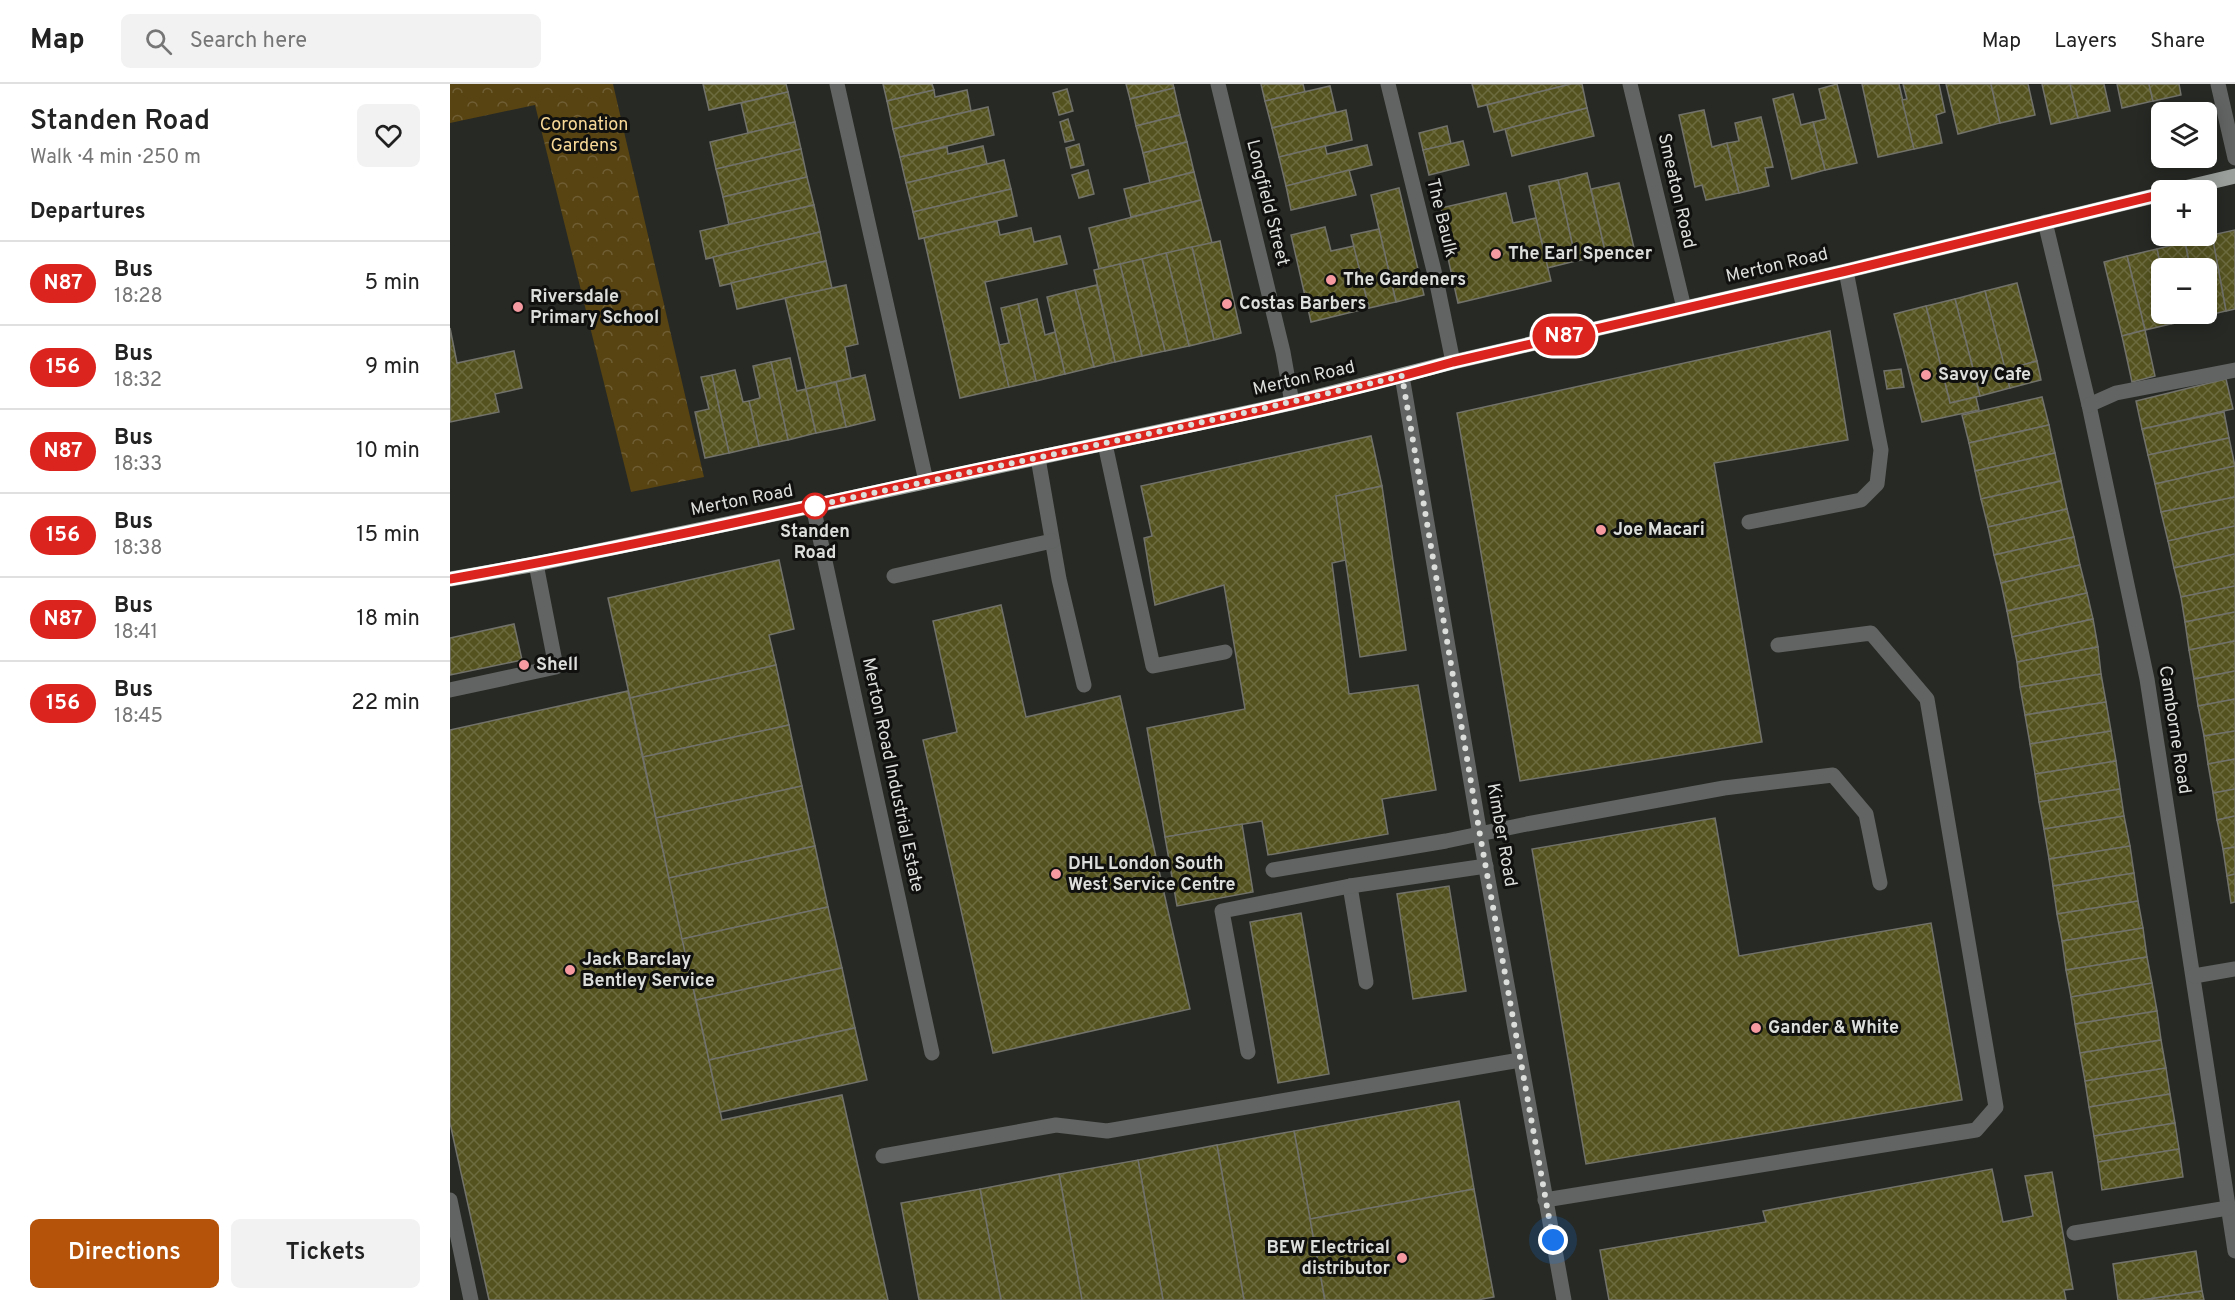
<!DOCTYPE html>
<html lang="en">
<head>
<meta charset="utf-8">
<style>
	:root { --surface:#fff; --page:#f2f2f2; --text:#222; --muted:#767676; --line:#e0e0e0; --accent:#b45309 }
	body { margin:0; font-family:Overpass,sans-serif; background:var(--page); color:var(--text); height:100vh; display:flex; flex-direction:column; font-size:22px; white-space:nowrap }
	* { box-sizing:border-box; margin:0 }
	p { font-size:20px; color:var(--muted) }
	.icon { flex:none; width:33px; height:33px; fill:none; stroke:currentColor; stroke-width:2; stroke-linecap:round; stroke-linejoin:round }
	.map { position:relative; flex:1; overflow:hidden }
	.side { display:flex; flex-direction:column; background:var(--surface); width:450px }
	.side>* { flex:none }
	.badge { padding:0 12px; border-radius:20px; font-size:21px; line-height:39px }
	.controls { position:absolute; left:1701px; top:18px; display:grid; gap:12px }
	.controls a { display:grid; place-items:center; width:66px; height:66px; border-radius:9px; background:var(--surface); box-shadow:0 3px 15px #0003; font-size:30px }
	.you { position:absolute; width:30px; height:30px; margin:-15px; border:4px solid #fff; border-radius:50%; background:#1a73e8; box-shadow:0 0 0 9px #1a73e833 }
	.map>.badge { position:absolute; translate:-50% -50%; box-shadow:0 0 0 3px #fff }
	h2 { padding:0 30px; font-size:22px; line-height:54px }
	.round { display:grid; place-items:center; flex:none; width:63px; height:63px; border-radius:9px; background:var(--page) }
	.summary { display:flex; align-items:center; justify-content:space-between; height:102px; padding:0 30px }
	h1 { font-size:28px; font-weight:600; line-height:45px }
	.button { display:flex; gap:12px; margin-top:auto; padding:12px 30px }
	.button a { flex:1; height:69px; border-radius:9px; background:var(--accent); color:#fff; font-size:24px; font-weight:600; line-height:69px; text-align:center }
	.button a+a { background:var(--page); color:var(--text) }
	ul { padding:0; list-style:none }
	li { display:flex; align-items:center; gap:18px; height:84px; padding:0 30px; border-top:2px solid var(--line) }
	li div { flex:1 }
	li b { display:block; font-size:22px }
	li em { font-style:normal }
	li .badge { min-width:66px; font-weight:700; text-align:center }
	header { display:flex; align-items:center; gap:36px; box-sizing:border-box; height:84px; padding:0 30px; background:var(--surface); border-bottom:2px solid var(--line) }
	header strong { font-size:28px }
	nav { display:flex; gap:33px; margin-inline-start:auto; font-size:21px }
	.search { width:420px; height:54px; background:var(--page); display:flex; align-items:center; gap:15px; box-sizing:border-box; padding:0 21px; border-radius:9px; color:var(--muted); font-size:22px }
	main { display:flex; flex:1; min-height:0 }
	.map>svg:first-child { display:block }
</style>
</head>
<body>
<header>
<strong>Map</strong>
<div class="search"><svg class="icon" aria-label="search" viewBox="0 0 24 24"><circle cx="10" cy="10" r="6"/><path d="M15 15l6 6"/></svg>Search here</div>
<nav><a>Map</a><a>Layers</a><a>Share</a></nav>
</header>
<main>
<section class="side">
<div class="summary"><div><h1>Standen Road</h1><p>Walk · 4 min · 250 m</p></div><a class="round"><svg class="icon" aria-label="heart" viewBox="0 0 24 24"><path d="M12 20l-8-8c-3-5 5-10 8-4 3-6 11-1 8 4z"/></svg></a></div>
<h2>Departures</h2>
<ul>
<li><span class="badge" style="background:#dc241f;color:#fff">N87</span><div><b>Bus</b><p>18:28</p></div><em>5 min</em></li>
<li><span class="badge" style="background:#dc241f;color:#fff">156</span><div><b>Bus</b><p>18:32</p></div><em>9 min</em></li>
<li><span class="badge" style="background:#dc241f;color:#fff">N87</span><div><b>Bus</b><p>18:33</p></div><em>10 min</em></li>
<li><span class="badge" style="background:#dc241f;color:#fff">156</span><div><b>Bus</b><p>18:38</p></div><em>15 min</em></li>
<li><span class="badge" style="background:#dc241f;color:#fff">N87</span><div><b>Bus</b><p>18:41</p></div><em>18 min</em></li>
<li><span class="badge" style="background:#dc241f;color:#fff">156</span><div><b>Bus</b><p>18:45</p></div><em>22 min</em></li>
</ul>
<div class="button"><a>Directions</a><a>Tickets</a></div>
</section>
<div class="map">
<svg width="1785" height="1216" viewBox="0 0 1785 1216">
	<defs>
		<pattern id="park-crowns" width="20" height="18" patternUnits="userSpaceOnUse" patternTransform="scale(1.5)"><rect width="20" height="18" fill="#584312"/><path d="M2 6a3 3 0 1 1 6 0M12 15a3 3 0 1 1 6 0" fill="none" stroke="#6f5e34"/></pattern>
		<pattern id="building-cross-hatch" width="8" height="8" patternUnits="userSpaceOnUse" patternTransform="scale(1.5)"><rect width="8" height="8" fill="#545320"/><path d="M0 0l8 8M0 8l8-8" fill="none" stroke="#6c6b40"/></pattern>
	</defs>
	<rect width="100%" height="100%" fill="#262924"/>
	<path fill="url(#park-crowns)" d="M0,0H163L254,393L181,408L85,21L0,39Z"/>
	<g fill="url(#building-cross-hatch)" stroke="#72726b" stroke-width="1.5">
		<path d="M253,0H336L338,8L259,26Z"/>
		<path d="M433,0H482L484,6L437,17Z"/>
		<path d="M676,0H723L724,4L680,15Z"/>
		<path d="M811,0H853L855,8L815,17Z"/>
		<path d="M1022,0H1121L1028,23Z"/>
		<path d="M1121,0H1132L1137,24L1044,48L1037,21Z"/>
		<path d="M1387,0L1407,79L1375,86L1363,38L1376,35L1369,5Z"/>
		<path d="M1412,0H1449L1464,65L1428,73Z"/>
		<path d="M1453,0H1489L1495,28L1486,31L1492,59L1464,65L1452,16L1457,15Z"/>
		<path d="M1496,0H1541L1550,39L1508,50Z"/>
		<path d="M1541,0H1578L1585,31L1550,39Z"/>
		<path d="M1592,0H1620L1628,34L1601,40Z"/>
		<path d="M1620,0H1654L1660,27L1628,34Z"/>
		<path d="M1667,0H1699L1703,17L1672,24Z"/>
		<path d="M1699,0H1729L1731,11L1703,17Z"/>
		<path d="M880,2L886,28L822,44L815,17Z"/>
		<path d="M724,4L730,31L686,42L680,15Z"/>
		<path d="M617,5L623,27L609,31L603,9Z"/>
		<path d="M484,6L485,13L517,6L521,27L443,45L437,17Z"/>
		<path d="M338,8L345,38L298,49L291,19Z"/>
		<path d="M1343,10L1351,41L1363,38L1375,86L1342,95L1323,15Z"/>
		<path d="M538,23L544,51L450,73L443,45Z"/>
		<path d="M1137,24L1144,52L1062,72L1055,45Z"/>
		<path d="M896,26L902,56L829,73L822,44Z"/>
		<path d="M1254,26L1262,63L1277,59L1289,109L1256,116L1252,101L1245,103L1229,31Z"/>
		<path d="M730,31L737,58L693,69L686,42Z"/>
		<path d="M1311,33L1323,83L1315,84L1319,102L1289,109L1277,59L1289,57L1285,39Z"/>
		<path d="M618,35L624,56L615,58L610,38Z"/>
		<path d="M345,38L351,65L266,85L260,58Z"/>
		<path d="M997,42L1001,60L973,66L969,49Z"/>
		<path d="M1013,57L1019,81L979,91L973,66Z"/>
		<path d="M737,58L744,88L700,99L693,69Z"/>
		<path d="M629,60L634,81L621,84L616,64Z"/>
		<path d="M917,61L922,81L836,102L829,73L875,62L877,70Z"/>
		<path d="M533,62L537,80L456,99L450,73L497,63L498,70Z"/>
		<path d="M351,65L357,93L273,113L266,85Z"/>
		<path d="M554,76L561,105L463,128L456,99Z"/>
		<path d="M638,86L644,110L629,114L622,91Z"/>
		<path d="M899,86L906,111L841,126L836,102Z"/>
		<path d="M744,88L751,116L681,133L674,105Z"/>
		<path d="M1137,89L1156,171L1126,177L1108,96Z"/>
		<path d="M357,93L364,121L279,141L273,113Z"/>
		<path d="M1108,96L1126,177L1097,184L1079,102Z"/>
		<path d="M1169,99L1184,164L1156,171L1141,105Z"/>
		<path d="M949,104L974,211L946,218L921,111Z"/>
		<path d="M561,105L567,132L469,155L463,128Z"/>
		<path d="M1056,109L1063,139L1086,134L1101,197L1008,219L994,156L998,154L991,124Z"/>
		<path d="M751,116L762,159L649,185L639,144Z"/>
		<path d="M364,121L370,148L256,175L250,147Z"/>
		<path d="M547,137L550,151L581,144L584,158L610,152L617,180L535,198L559,303L510,314L474,154Z"/>
		<path d="M875,143L881,167L904,162L919,224L861,238L841,151Z"/>
		<path d="M929,145L946,218L919,224L901,151Z"/>
		<path d="M1785,146V225L1776,227L1762,151Z"/>
		<path d="M370,148L376,177L270,202L263,173Z"/>
		<path d="M1762,151L1776,227L1750,233L1749,230H1756V184H1740L1735,158Z"/>
		<path d="M770,157L791,249L764,256L742,163Z"/>
		<path d="M1735,158L1740,184H1712V190L1707,165Z"/>
		<path d="M742,163L764,256L739,262L716,169Z"/>
		<path d="M1707,165L1712,190V230H1719L1721,240L1695,246L1677,172Z"/>
		<path d="M716,169L739,262L715,267L692,175Z"/>
		<path d="M1677,172L1695,246L1672,252L1654,178Z"/>
		<path d="M692,175L715,267L692,272L670,180Z"/>
		<path d="M376,177L382,204L287,225L281,199Z"/>
		<path d="M670,180L692,272L665,278L644,186Z"/>
		<path d="M1567,199L1587,277L1555,286L1535,207Z"/>
		<path d="M396,201L408,260L395,263L401,294L356,305L335,214Z"/>
		<path d="M647,201L665,278L644,283L625,206Z"/>
		<path d="M625,206L644,283L615,290L597,213Z"/>
		<path d="M1535,207L1560,304L1530,312L1505,215Z"/>
		<path d="M587,215L595,251L605,248L615,290L586,297L568,220Z"/>
		<path d="M1505,215L1530,312L1500,319L1476,222Z"/>
		<path d="M568,220L586,297L559,303L549,261L559,259L551,224Z"/>
		<path d="M1476,222L1500,319L1526,313L1529,326L1472,338L1444,230Z"/>
		<path d="M1719,230H1749L1750,233L1721,240Z"/>
		<path d="M0,244L7,279L64,267L72,304L45,310L49,328L0,338Z"/>
		<path d="M1695,246L1705,292L1682,298L1672,252Z"/>
		<path d="M1380,247L1398,356L1264,379L1312,658L1070,697L1007,329Z"/>
		<path d="M340,274L347,307L356,305L366,349L338,356L321,278Z"/>
		<path d="M1587,277L1591,296L1560,304L1555,286Z"/>
		<path d="M321,278L338,356L309,362L299,317L310,314L303,282Z"/>
		<path d="M1451,285L1454,303L1437,305L1434,287Z"/>
		<path d="M285,286L293,318L299,317L309,362L279,369L262,291Z"/>
		<path d="M262,291L279,369L255,374L245,328L259,325L251,293Z"/>
		<path d="M415,291L425,336L396,343L386,298Z"/>
		<path d="M1776,295L1783,325L1692,345L1686,317Z"/>
		<path d="M386,298L396,343L366,349L356,305Z"/>
		<path d="M1592,313L1599,341L1519,359L1512,331Z"/>
		<path d="M1774,328L1779,354L1698,371L1692,345Z"/>
		<path d="M1599,341L1605,369L1525,387L1519,359Z"/>
		<path d="M921,352L932,402L886,412L896,476L882,479L899,610L968,601L986,706L932,715L938,750L818,771L812,737L715,753L697,644L795,625L774,501L705,521L694,454L702,452L691,402Z"/>
		<path d="M1779,354L1785,382L1705,400L1698,371Z"/>
		<path d="M1605,369L1611,397L1531,415L1525,387Z"/>
		<path d="M1785,382V413L1711,428L1705,400Z"/>
		<path d="M1611,397L1617,425L1538,443L1531,415Z"/>
		<path d="M932,402L956,566L910,573L886,412Z"/>
		<path d="M1785,413V442L1718,457L1711,428Z"/>
		<path d="M1617,425L1624,453L1544,471L1538,443Z"/>
		<path d="M1785,442V470L1724,484L1718,457Z"/>
		<path d="M1624,453L1630,481L1551,499L1544,471Z"/>
		<path d="M1785,470V502L1731,513L1724,484Z"/>
		<path d="M329,476L344,545L319,551L326,581L180,614L158,514Z"/>
		<path d="M1630,481L1637,509L1557,527L1551,499Z"/>
		<path d="M1785,502V528L1735,538L1731,513Z"/>
		<path d="M1637,509L1643,535L1562,553L1557,527Z"/>
		<path d="M551,521L576,633L670,612L740,925L543,969L473,656L507,648L483,537Z"/>
		<path d="M1785,528V557L1739,566L1735,538Z"/>
		<path d="M1643,535L1648,563L1567,578L1562,553Z"/>
		<path d="M64,540L72,576L0,591V554Z"/>
		<path d="M1785,557V587L1744,595L1739,566Z"/>
		<path d="M1648,563L1651,590L1570,603L1567,578Z"/>
		<path d="M326,581L339,641L193,673L180,614Z"/>
		<path d="M1785,587V615L1748,622L1744,595Z"/>
		<path d="M1651,590L1656,618L1575,631L1570,603Z"/>
		<path d="M178,607L272,1036L392,1011L438,1216H39L0,1039V646Z"/>
		<path d="M1785,615V647L1754,652L1748,622Z"/>
		<path d="M1656,618L1661,647L1580,660L1575,631Z"/>
		<path d="M339,641L352,702L206,734L193,673Z"/>
		<path d="M1661,647L1666,677L1585,690L1580,660Z"/>
		<path d="M1785,647V675L1758,680L1754,652Z"/>
		<path d="M1785,675V705L1763,709L1758,680Z"/>
		<path d="M1666,677L1670,705L1589,718L1585,690Z"/>
		<path d="M352,702L365,762L219,794L206,734Z"/>
		<path d="M1670,705L1674,732L1594,745L1589,718Z"/>
		<path d="M1785,705V732L1767,736L1763,709Z"/>
		<path d="M1674,732L1680,762L1599,775L1594,745Z"/>
		<path d="M1785,732V763L1773,765L1767,736Z"/>
		<path d="M1265,734L1289,872L1481,839L1512,1016L1136,1080L1082,765Z"/>
		<path d="M792,740L803,808L727,822L715,753Z"/>
		<path d="M365,762L378,823L232,855L219,794Z"/>
		<path d="M1680,762L1684,789L1603,802L1599,775Z"/>
		<path d="M1785,763V790L1777,792L1773,765Z"/>
		<path d="M1684,789L1688,817L1607,830L1603,802Z"/>
		<path d="M1785,790V818L1781,819L1777,792Z"/>
		<path d="M999,802L1016,907L963,915L947,810Z"/>
		<path d="M1688,817L1693,844L1612,857L1607,830Z"/>
		<path d="M378,823L392,884L246,916L232,855Z"/>
		<path d="M851,829L879,990L828,999L800,838Z"/>
		<path d="M1693,844L1697,873L1616,886L1612,857Z"/>
		<path d="M1697,873L1702,899L1621,913L1616,886Z"/>
		<path d="M392,884L405,944L259,976L246,916Z"/>
		<path d="M1702,899L1707,927L1625,940L1621,913Z"/>
		<path d="M1707,927L1711,956L1630,969L1625,940Z"/>
		<path d="M405,944L417,996L270,1028L259,976Z"/>
		<path d="M1711,956L1716,984L1635,997L1630,969Z"/>
		<path d="M1716,984L1720,1010L1639,1023L1635,997Z"/>
		<path d="M1720,1010L1725,1039L1644,1052L1639,1023Z"/>
		<path d="M1009,1017L1024,1105L860,1135L844,1047Z"/>
		<path d="M1725,1039L1729,1065L1648,1078L1644,1052Z"/>
		<path d="M844,1047L875,1216H794L767,1061Z"/>
		<path d="M767,1061L794,1216H713L688,1076Z"/>
		<path d="M1729,1065L1733,1093L1652,1106L1648,1078Z"/>
		<path d="M688,1076L713,1216H632L609,1090Z"/>
		<path d="M1542,1085L1553,1138L1583,1132L1575,1092L1602,1088L1623,1205L1614,1206L1616,1216H1159L1150,1166L1316,1138L1313,1127Z"/>
		<path d="M609,1090L632,1216H551L530,1105Z"/>
		<path d="M530,1105L551,1216H469L451,1119Z"/>
		<path d="M1024,1105L1044,1213L1027,1216H875L860,1135Z"/>
		<path d="M1746,1167L1752,1207L1692,1216H1668L1663,1180Z"/>
		<path d="M1752,1207L1754,1216H1692Z"/>
	</g>
	<g fill="none" stroke-linecap="round" stroke-linejoin="round">
		<g stroke="#616462" stroke-width="15">
			<path d="M387,0L476,397"/>
			<path d="M768,0L833,268L842,319"/>
			<path d="M938,0L986,195L1003,278"/>
			<path d="M1180,0L1234,224"/>
			<path d="M1768,0L1785,74"/>
			<path d="M1595,138L1639,321L1697,595L1785,1167"/>
			<path d="M952,292L1030,751L1114,1216"/>
			<path d="M1639,321L1666,309L1785,286"/>
			<path d="M655,360L703,582L775,568"/>
			<path d="M588,374L609,495L634,601"/>
			<path d="M363,422L482,969"/>
			<path d="M1299,438L1411,416L1427,400L1431,366L1396,187"/>
			<path d="M444,492L602,457"/>
			<path d="M0,606L106,583L86,480"/>
			<path d="M823,786L996,757L1077,740L1274,704L1383,691L1416,730L1430,799"/>
			<path d="M900,802L916,898"/>
			<path d="M1744,892L1785,885"/>
			<path d="M798,968L772,827L900,802L1036,782"/>
			<path d="M433,1072L606,1041L657,1047L1070,976"/>
			<path d="M0,1116L21,1216"/>
			<path d="M1095,1116L1526,1046L1546,1023L1477,615L1421,549L1328,561"/>
			<path d="M1624,1149L1778,1124"/>
		</g>
		<g stroke="#9a9f9b" stroke-width="15">
			<path d="M1726,106L1785,92"/>
			<path d="M0,495L86,480L363,422L842,319L1003,278L1396,187L1712,110"/>
		</g>
	</g>
	<g fill="none" stroke-linecap="round" stroke-linejoin="round">
		<defs>
			<path id="line" d="M0,495C159,467 317,432 475,397C651,359 829,327 1003,278L1396,187L1712,110"/>
		</defs>
		<use href="#line" stroke="#fff" stroke-width="14"/>
		<use href="#line" stroke="#dc241f" stroke-width="9"/>
		<path stroke="#dcdedb" stroke-width="6" stroke-dasharray="0 10.8" d="M365,422H363L772,334L952,292L1030,751L1103,1156"/>
	</g>
	<g fill="#f49aa0" stroke="#10110f" stroke-width="2">
		<circle cx="1046" cy="170" r="6"/>
		<circle cx="881" cy="196" r="6"/>
		<circle cx="777" cy="220" r="6"/>
		<circle cx="68" cy="223" r="6"/>
		<circle cx="1476" cy="291" r="6"/>
		<circle cx="1151" cy="446" r="6"/>
		<circle cx="74" cy="581" r="6"/>
		<circle cx="606" cy="790" r="6"/>
		<circle cx="120" cy="886" r="6"/>
		<circle cx="1306" cy="944" r="6"/>
		<circle cx="952" cy="1174" r="6"/>
	</g>
	<circle fill="#fff" stroke="#dc241f" stroke-width="3" cx="365" cy="422" r="12"/>
	<g text-anchor="middle" dominant-baseline="central" stroke-width="6" stroke-linejoin="round" paint-order="stroke">
		<g font-size="18" fill="#f6d796" stroke="#10110f">
			<text x="134" y="41">Coronation<tspan x="134" dy="21">Gardens</tspan></text>
		</g>
		<g font-size="18" fill="#dcdedb" stroke="#10110f">
			<text transform="translate(1226 107) rotate(77)">Smeaton Road</text>
			<text transform="translate(817 119) rotate(76)">Longfield Street</text>
			<text transform="translate(991 134) rotate(76)">The Baulk</text>
			<text transform="translate(1327 182) rotate(-13)">Merton Road</text>
			<text transform="translate(854 295) rotate(-13)">Merton Road</text>
			<text transform="translate(292 417) rotate(-11)">Merton Road</text>
			<text transform="translate(1724 646) rotate(81)">Camborne Road</text>
			<text transform="translate(442 691) rotate(78)">Merton Road Industrial Estate</text>
			<text transform="translate(1051 751) rotate(80)">Kimber Road</text>
		</g>
		<g font-size="18" font-weight="bold" fill="#dcdedb" stroke="#10110f" text-anchor="start">
			<text x="1058" y="170">The Earl Spencer</text>
			<text x="893" y="196">The Gardeners</text>
			<text x="80" y="213">Riversdale<tspan x="80" dy="21">Primary School</tspan></text>
			<text x="789" y="220">Costas Barbers</text>
			<text x="1488" y="291">Savoy Cafe</text>
			<text x="1163" y="446">Joe Macari</text>
			<text x="86" y="581">Shell</text>
			<text x="618" y="780">DHL London South<tspan x="618" dy="21">West Service Centre</tspan></text>
			<text x="132" y="876">Jack Barclay<tspan x="132" dy="21">Bentley Service</tspan></text>
			<text x="1318" y="944">Gander &amp; White</text>
			<text x="940" y="1164" text-anchor="end">BEW Electrical<tspan x="940" dy="21">distributor</tspan></text>
		</g>
		<g font-size="18" font-weight="bold" fill="#dcdedb" stroke="#10110f">
			<text x="365" y="448">Standen<tspan x="365" dy="21">Road</tspan></text>
		</g>
	</g>
</svg>
<div class="controls">
<a><svg class="icon" aria-label="layers" viewBox="0 0 24 24"><path d="M12 4l9 5-9 5-9-5zM3 14l9 5 9-5"/></svg></a>
<a>+</a>
<a>−</a>
</div>
<div class="you" style="left:1103px;top:1156px"></div>
<b class="badge" style="left:1114px;top:252px;background:#dc241f;color:#fff">N87</b>
</div>
</main>
</body>
</html>
